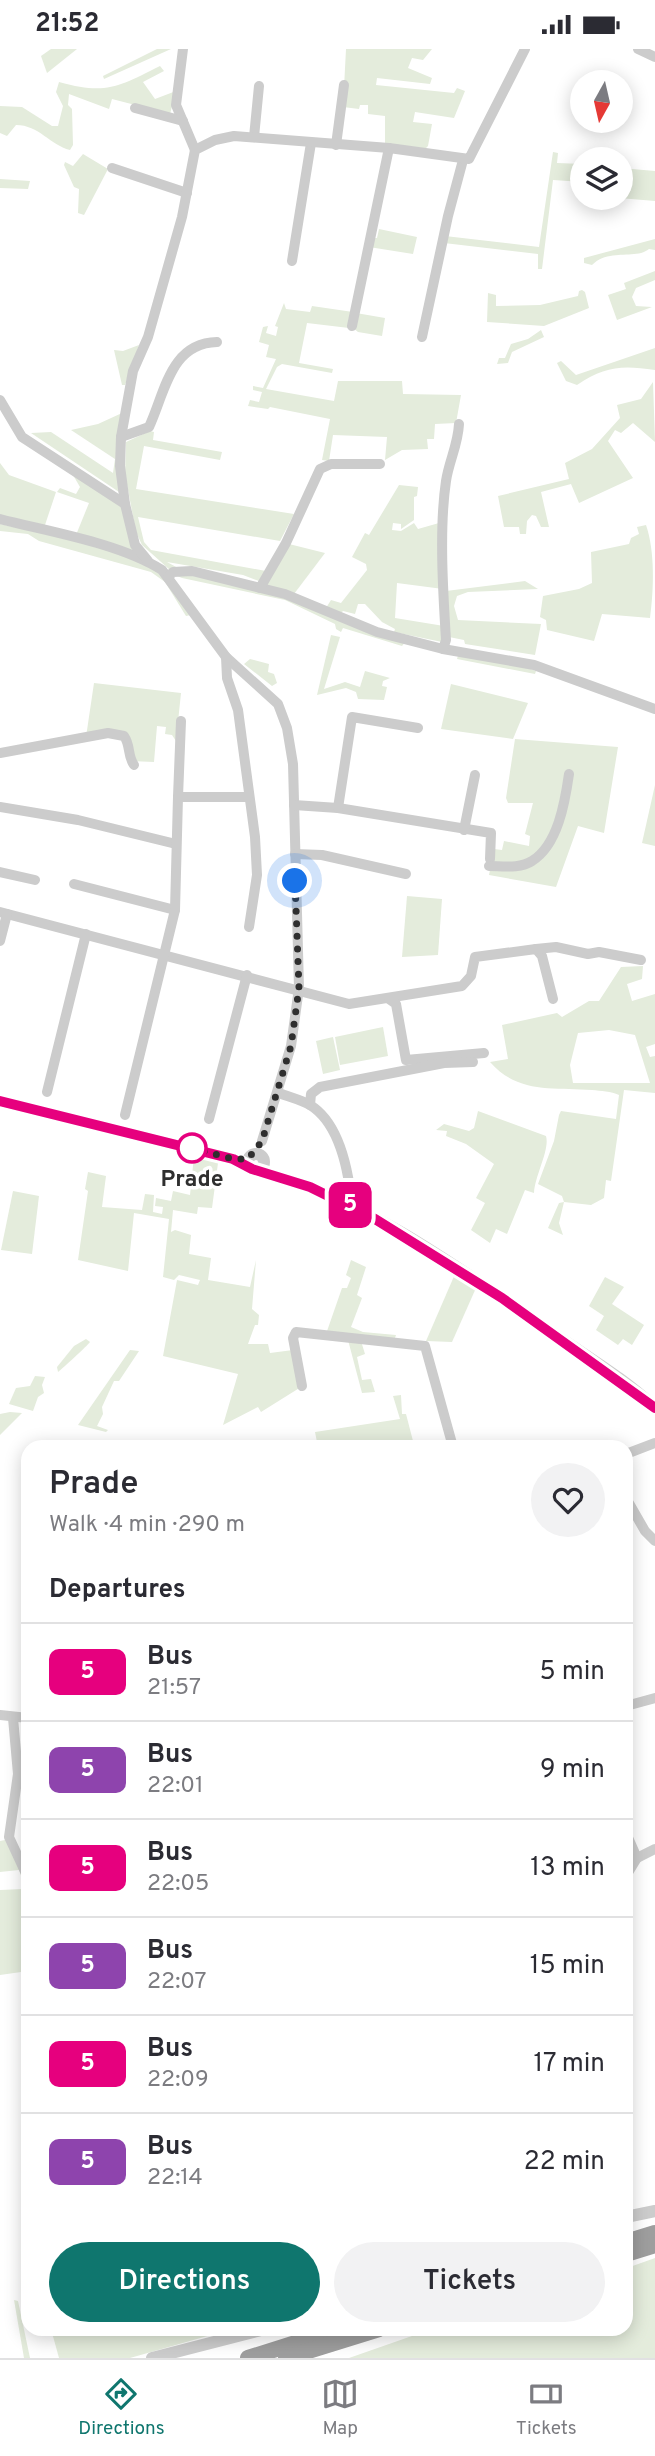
<!DOCTYPE html>
<html lang="en">
<head>
<meta charset="utf-8">
<style>
	:root { --surface:#fff; --page:#f2f2f3; --text:#2b2b33; --muted:#7c7c81; --line:#e1e1e2; --accent:#0f766e }
	body { margin:0; font-family:Overpass,sans-serif; background:var(--page); color:var(--text); height:100vh; display:flex; flex-direction:column; font-size:26px; white-space:nowrap }
	* { box-sizing:border-box; margin:0 }
	p { font-size:23px; color:var(--muted) }
	.icon { flex:none; width:38px; height:38px; fill:none; stroke:currentColor; stroke-width:2; stroke-linecap:round; stroke-linejoin:round }
	.map { position:relative; flex:1; overflow:hidden }
	.drawer { position:absolute; left:21px; top:1391px; width:612px; height:896px; display:flex; flex-direction:column; background:var(--surface); border-radius:21px; box-shadow:0 4px 18px #0003 }
	.drawer>* { flex:none }
	.badge { padding:0 14px; border-radius:10px; font-size:24px; line-height:46px }
	.needle { width:46px; rotate:188deg }
	.controls { position:absolute; left:570px; top:21px; display:grid; gap:14px }
	.controls a { display:grid; place-items:center; width:63px; height:63px; border-radius:50%; background:var(--surface); box-shadow:0 4px 18px #0003; font-size:35px }
	.you { position:absolute; width:35px; height:35px; margin:-18px; border:5px solid #fff; border-radius:50%; background:#1a73e8; box-shadow:0 0 0 10px #1a73e833 }
	.map>.badge { position:absolute; translate:-50% -50%; box-shadow:0 0 0 4px #fff }
	h2 { padding:0 28px; font-size:26px; line-height:63px }
	.round { display:grid; place-items:center; flex:none; width:74px; height:74px; border-radius:37px; background:var(--page) }
	.summary { display:flex; align-items:center; justify-content:space-between; height:119px; padding:0 28px }
	h1 { font-size:33px; font-weight:600; line-height:52px }
	.cta { display:flex; gap:14px; margin-top:auto; padding:14px 28px }
	.cta a { flex:1; height:80px; border-radius:42px; background:var(--accent); color:#fff; font-size:28px; font-weight:600; line-height:80px; text-align:center }
	.cta a+a { background:var(--page); color:var(--text) }
	ul { padding:0; list-style:none }
	li { display:flex; align-items:center; gap:21px; height:98px; padding:0 28px; border-top:2px solid var(--line) }
	li div { flex:1 }
	li b { display:block; font-size:26px }
	li em { font-style:normal }
	li .badge { min-width:77px; font-weight:700; text-align:center }
	.status { display:flex; justify-content:space-between; align-items:center; height:49px; padding:0 35px; background:var(--surface); direction:ltr }
	.status svg { height:19px; fill:currentColor }
	.dock { display:flex; justify-content:space-around; align-items:center; height:98px; border-top:2px solid var(--line); background:var(--surface); font-size:19px; color:var(--muted) }
	.dock a { display:grid; justify-items:center; gap:4px }
	.dock .current { color:var(--accent) }
	.map>svg:first-child { display:block }
</style>
</head>
<body>
<div class="status"><b>21:52</b><svg viewBox="0 0 49 12"><path d="M0 12V9h3v3zM5 12V6h3v6zM10 12V3h3v9zM15 12V0h3v12zM26 1h20v11H26zM47 4h2v5h-2z"/></svg></div>
<div class="map">
<svg width="655" height="2309" viewBox="0 0 655 2309">
	<rect width="100%" height="100%" fill="#fff"/>
	<g fill="#e4ecdc" fill-rule="evenodd">
		<path d="M51,0H77L47,24L41,7Z"/>
		<path d="M157,0H171L104,30L103,27Z"/>
		<path d="M346,0H432L423,11L412,9L408,19L432,29L430,35L377,29L376,36L454,44L457,39L465,42L454,69L415,63L413,73L432,75L428,97L425,100L385,96V67L368,65V56H360L359,60L343,58Z"/>
		<path d="M160,17L164,22L143,33L155,50L176,42L170,65L112,50L109,60L69,45L68,56L72,60L73,96L70,101C50,96 39,76 16,76L7,87L0,84V57L22,58L52,77H58L63,57L56,43L59,33C106,46 118,38 160,17Z"/>
		<path d="M553,103L558,104L557,114L583,115V133L553,131L542,220H538V205L444,194L445,187L539,198Z"/>
		<path d="M83,105L108,120L84,166L78,164L79,140L74,138L64,116L65,113L73,117Z"/>
		<path d="M621,119L655,122V152L619,149H621Z"/>
		<path d="M0,130L30,132L28,140L0,139Z"/>
		<path d="M379,180L417,188L413,205L369,198L371,189H377Z"/>
		<path d="M655,190V201L649,200C636,211 609,199 592,216L584,214V209Z"/>
		<path d="M655,222V231L636,239L632,248L636,257L652,258L617,271L608,246L626,240L624,234Z"/>
		<path d="M582,241L585,243L589,259L544,277L487,273L488,244L496,246V257L540,256L578,247L579,242Z"/>
		<path d="M284,254L286,260L310,263L312,257L353,263L349,279L307,274L299,314L333,320L332,324L282,315L277,318L266,340L334,352L338,332H402L403,345L461,346L456,374L435,375L434,390H427L428,400L402,401L385,411L387,388L333,386L329,412L322,411L330,370L270,358L268,360L248,357L250,351L259,353L262,343L253,341V337L263,339L276,310L266,308L269,296L259,293L263,278L268,277L266,284L276,287L278,278L275,277Z"/>
		<path d="M356,264L385,269L382,287L358,283L353,279Z"/>
		<path d="M541,281L544,288L512,303L508,314L497,315L499,309H505L511,295L528,290Z"/>
		<path d="M139,296L125,336H122L114,301L123,302Z"/>
		<path d="M655,299V321C622,316 605,317 577,336L566,332L557,314L561,312L576,326Z"/>
		<path d="M653,333L655,393L633,374L621,384L615,381L608,392L633,429L579,454L571,435L541,443L549,478H541L536,467L532,466L527,472L526,485H520L519,478H504L498,447L569,430L565,414L592,400L620,369L617,356L641,350Z"/>
		<path d="M122,364L119,443L31,384L51,383L113,424L115,410L71,381L98,375Z"/>
		<path d="M150,382L154,383L153,391L222,403L220,411L144,397L136,440L294,465L280,492L138,468L144,493L151,501L266,522L259,532L243,526L167,513L178,519L170,521L142,496L136,483L125,425L126,393Z"/>
		<path d="M0,414L9,426L56,443L44,479L0,469Z"/>
		<path d="M73,426L122,458L135,504L76,486L89,454L57,443L60,439L76,445L80,438Z"/>
		<path d="M399,436L418,438L417,447L414,448V471L401,480V475L393,474L392,481L401,482L414,474L418,480L439,474L443,540L397,534L395,569L444,577L442,593L394,583L395,580L382,573L365,555H358L355,565L343,562L339,566L326,559L331,551L341,554L367,521L366,515L352,508L365,484L369,486Z"/>
		<path d="M0,475C40,484 141,501 168,530C177,540 184,555 191,566L186,567L165,533L151,523L39,492L28,485L0,482Z"/>
		<path d="M646,476C655,502 654,540 650,569L602,565L594,592L547,581L546,571L540,568L543,547L579,540L592,534L591,503L629,495L631,489L639,485L637,478Z"/>
		<path d="M289,495L325,504L294,545L266,537Z"/>
		<path d="M178,524L255,539L407,591L402,597L343,579L341,583L336,580L335,575L285,551L182,529L177,527Z"/>
		<path d="M525,532L538,540L468,543L457,547L454,557L458,571L541,575L535,606L465,595L464,591L449,588L446,542Z"/>
		<path d="M331,586L340,588L324,640L345,633L360,638L365,622L390,629L383,632L382,637L387,638L384,651L358,650L356,643L346,639L317,646Z"/>
		<path d="M459,603L500,609L536,622L535,625L457,610Z"/>
		<path d="M250,610L269,615L268,623L274,625L277,634L272,637L244,615Z"/>
		<path d="M94,634L181,644L176,692L172,686L165,685L166,678L157,677L154,713L130,712L123,686L86,688Z"/>
		<path d="M451,635L528,654L513,690L441,680Z"/>
		<path d="M515,690L618,698L604,784L578,777L556,838L489,826L494,800L502,801L504,792L529,797L530,787L525,785L533,754H508L506,749Z"/>
		<path d="M655,736V797L642,794Z"/>
		<path d="M407,847L442,850L438,906L402,908Z"/>
		<path d="M643,917L642,930L627,935L632,952L655,945V995L646,998L650,1008L655,1007V1044L624,1041L611,1132L606,1131L604,1149L591,1156L564,1153L559,1174L563,1186L548,1179L559,1154L564,1153L562,1147L538,1135L554,1092L559,1066L561,1062L616,1070L619,1046C611,1042 601,1042 592,1041C553,1038 518,1045 490,1013L508,1010L502,976L557,964L562,968L589,952H599L621,918ZM609,981L635,986L650,1034H573L570,1016L578,984Z"/>
		<path d="M383,978L388,1007L340,1016L335,988Z"/>
		<path d="M333,988L340,1021L323,1025L316,992Z"/>
		<path d="M478,1062L546,1087C550,1101 535,1126 534,1144L525,1141L507,1185L496,1180L490,1194L471,1181L485,1154L476,1149L494,1115L466,1095L446,1087L447,1082L436,1081L444,1075L469,1082L474,1079Z"/>
		<path d="M194,1107L218,1114L212,1159L198,1158L197,1165L173,1161L171,1183L175,1181L191,1186L189,1205L211,1209L208,1231L250,1238L256,1211L252,1260L259,1266L258,1276H255L248,1295H268L270,1304L293,1301L301,1338L261,1363L258,1358L223,1376L238,1325L163,1307L177,1231L198,1236L200,1231L179,1226L174,1231L163,1228L169,1170L134,1164L128,1222L78,1211L88,1142L85,1140L88,1123L106,1127L102,1158L142,1161L145,1145L154,1146L153,1163L162,1165L163,1158L155,1157L156,1149L171,1152L173,1142L190,1146Z"/>
		<path d="M13,1142L39,1147L32,1205L1,1201Z"/>
		<path d="M351,1211L366,1218L357,1246L362,1249L351,1278L363,1283L396,1286L394,1292L326,1285L342,1239H347L351,1229L346,1226Z"/>
		<path d="M455,1225L476,1239L452,1293L426,1292Z"/>
		<path d="M605,1228L624,1238L612,1255L644,1276L632,1296L623,1290L618,1296L596,1281L604,1267L589,1257Z"/>
		<path d="M86,1290L90,1293C87,1297 63,1319 58,1323L57,1318L74,1297Z"/>
		<path d="M348,1291L361,1292L365,1305L357,1308L362,1331L371,1330L375,1343L362,1344Z"/>
		<path d="M130,1301L139,1302L119,1332H114L102,1358L103,1365L97,1377L108,1381L106,1383L78,1376Z"/>
		<path d="M35,1327L45,1328L42,1336L44,1344L38,1348L33,1362L9,1355L16,1339L30,1337Z"/>
		<path d="M401,1346L402,1365H406L413,1392L390,1398H318L315,1383L400,1370L393,1347Z"/>
		<path d="M10,1363L22,1364L0,1386V1365Z"/>
		<path d="M4,1786L28,1835V1922L0,1926V1841L23,1840L25,1837L19,1821L0,1823V1792L5,1791Z"/>
		<path d="M655,2209V2309H349L432,2280H626L627,2219Z"/>
		<path d="M14,2251L18,2252L30,2309H24Z"/>
		<path d="M51,2280H225V2282L130,2309H59Z"/>
	</g>
	<g fill="none" stroke-linecap="round" stroke-linejoin="round">
		<g stroke="#ccc" stroke-width="10">
			<path d="M183,0L176,56L195,101"/>
			<path d="M638,0L655,8"/>
			<path d="M135,59L183,72"/>
			<path d="M254,88L259,37"/>
			<path d="M336,96L344,36"/>
			<path d="M112,119L187,144"/>
			<path d="M292,212L311,94"/>
			<path d="M352,277L389,99"/>
			<path d="M422,288L448,167L463,111"/>
			<path d="M0,351L22,388L125,455"/>
			<path d="M121,388L149,378C165,344 170,294 217,293"/>
			<path d="M0,470C50,483 119,494 162,521L226,608L278,655L287,679L293,715L299,939L291,997L262,1092"/>
			<path d="M148,512L135,496L125,455L120,417L121,388L133,322L148,288L182,168L195,101L215,91L234,87L389,99L469,110L525,0"/>
			<path d="M168,528L173,523L192,522L285,545L377,583L443,600L534,616L655,660"/>
			<path d="M260,539L286,494L320,420L331,415H380"/>
			<path d="M443,600L446,591C443,543 439,479 446,432C449,412 458,396 459,375"/>
			<path d="M226,608L227,629L238,661L255,788L257,826L249,878"/>
			<path d="M0,704L108,684L124,687C131,697 127,706 134,716"/>
			<path d="M178,748L181,672"/>
			<path d="M294,756L338,759L491,784L490,810"/>
			<path d="M0,758L78,771L176,795"/>
			<path d="M338,759L352,668L418,679"/>
			<path d="M464,781L475,726"/>
			<path d="M295,805L322,806L406,825"/>
			<path d="M489,817C502,817 520,820 532,812C558,796 565,753 569,725"/>
			<path d="M0,823L35,831"/>
			<path d="M74,835L175,861"/>
			<path d="M0,863L349,955L462,937L471,927L475,908L536,900L542,907L553,950"/>
			<path d="M0,892L7,865"/>
			<path d="M536,900L556,898L588,905L599,903L641,911"/>
			<path d="M389,950L396,955L406,1011L484,1004"/>
			<path d="M47,1043L86,885"/>
			<path d="M279,1044C289,1048 302,1051 310,1056C341,1075 349,1125 352,1157"/>
			<path d="M310,1056L311,1045L320,1038L444,1014L473,1013"/>
			<path d="M125,1066L175,861L178,748H248"/>
			<path d="M209,1070L247,926"/>
			<path d="M302,1337L293,1289L296,1283L425,1297L453,1398"/>
			<path d="M626,1405L655,1394"/>
			<path d="M626,1449L645,1482L655,1492"/>
			<path d="M626,1657L655,1649"/>
			<path d="M0,1666L28,1669"/>
			<path d="M13,1669L18,1725L9,1788L28,1829"/>
			<path d="M626,1784L637,1809"/>
			<path d="M626,1827L637,1809L655,1800"/>
		</g>
		<g stroke="#ccc" stroke-width="12">
			<path d="M0,1052L233,1110L249,1118"/>
			<circle cx="256" cy="1113" r="8"/>
			<path d="M258,1121C358,1144 475,1230 560,1289C592,1311 627,1332 655,1359"/>
			<path d="M626,2168L655,2162"/>
			<path d="M152,2309L265,2280"/>
		</g>
		<g stroke="#9e9e9e" stroke-width="16">
			<path d="M626,2193L655,2184"/>
			<path d="M626,2205L655,2196"/>
			<path d="M248,2309L340,2280"/>
			<path d="M286,2309L379,2280"/>
		</g>
	</g>
	<g fill="none" stroke-linecap="round" stroke-linejoin="round">
		<defs>
			<path id="line" d="M0,1052L233,1110L252,1120L310,1138L375,1170L502,1249L655,1359"/>
		</defs>
		<use href="#line" stroke="#fff" stroke-width="16"/>
		<use href="#line" stroke="#e6007e" stroke-width="10"/>
		<path stroke="#2f2f2f" stroke-width="7" stroke-dasharray="0 12.6" d="M192,1099L233,1110H248L262,1092L291,997L299,939L295,832"/>
	</g>
	<circle fill="#fff" stroke="#e6007e" stroke-width="3.5" cx="192" cy="1099" r="14"/>
	<g text-anchor="middle" dominant-baseline="central" stroke-width="7" stroke-linejoin="round" paint-order="stroke">
		<g font-size="23" font-weight="bold" fill="#2f2f2f" stroke="#fff">
			<text x="192" y="1131">Prade</text>
		</g>
	</g>
</svg>
<div class="controls">
<a><svg class="needle" viewBox="-14 -14 28 28"><path d="M0-13l5 13h-10z" fill="#e53935"/><path d="M0 13l5-13h-10z" fill="#7c7c81"/></svg></a>
<a><svg class="icon" aria-label="layers" viewBox="0 0 24 24"><path d="M12 4l9 5-9 5-9-5zM3 14l9 5 9-5"/></svg></a>
</div>
<div class="you" style="left:295px;top:832px"></div>
<b class="badge" style="left:350px;top:1156px;background:#e6007e;color:#fff">5</b>
<section class="drawer">
<div class="summary"><div><h1>Prade</h1><p>Walk · 4 min · 290 m</p></div><a class="round"><svg class="icon" aria-label="heart" viewBox="0 0 24 24"><path d="M12 20l-8-8c-3-5 5-10 8-4 3-6 11-1 8 4z"/></svg></a></div>
<h2>Departures</h2>
<ul>
<li><span class="badge" style="background:#e6007e;color:#fff">5</span><div><b>Bus</b><p>21:57</p></div><em>5 min</em></li>
<li><span class="badge" style="background:#8e44ad;color:#fff">5</span><div><b>Bus</b><p>22:01</p></div><em>9 min</em></li>
<li><span class="badge" style="background:#e6007e;color:#fff">5</span><div><b>Bus</b><p>22:05</p></div><em>13 min</em></li>
<li><span class="badge" style="background:#8e44ad;color:#fff">5</span><div><b>Bus</b><p>22:07</p></div><em>15 min</em></li>
<li><span class="badge" style="background:#e6007e;color:#fff">5</span><div><b>Bus</b><p>22:09</p></div><em>17 min</em></li>
<li><span class="badge" style="background:#8e44ad;color:#fff">5</span><div><b>Bus</b><p>22:14</p></div><em>22 min</em></li>
</ul>
<div class="cta"><a>Directions</a><a>Tickets</a></div>
</section>
</div>
<nav class="dock">
<a class="current"><svg class="icon" aria-label="directions" viewBox="0 0 24 24"><path d="M12 3l9 9-9 9-9-9zM9 14v-3h6M13 9l2 2-2 2"/></svg>Directions</a>
<a><svg class="icon" aria-label="map" viewBox="0 0 24 24"><path d="M3 6l6-2 6 2 6-2v14l-6 2-6-2-6 2zM9 4v14M15 6v14"/></svg>Map</a>
<a><svg class="icon" aria-label="tickets" viewBox="0 0 24 24"><path d="M3 7h18v10H3zM15 7v10"/></svg>Tickets</a>
</nav>
</body>
</html>
